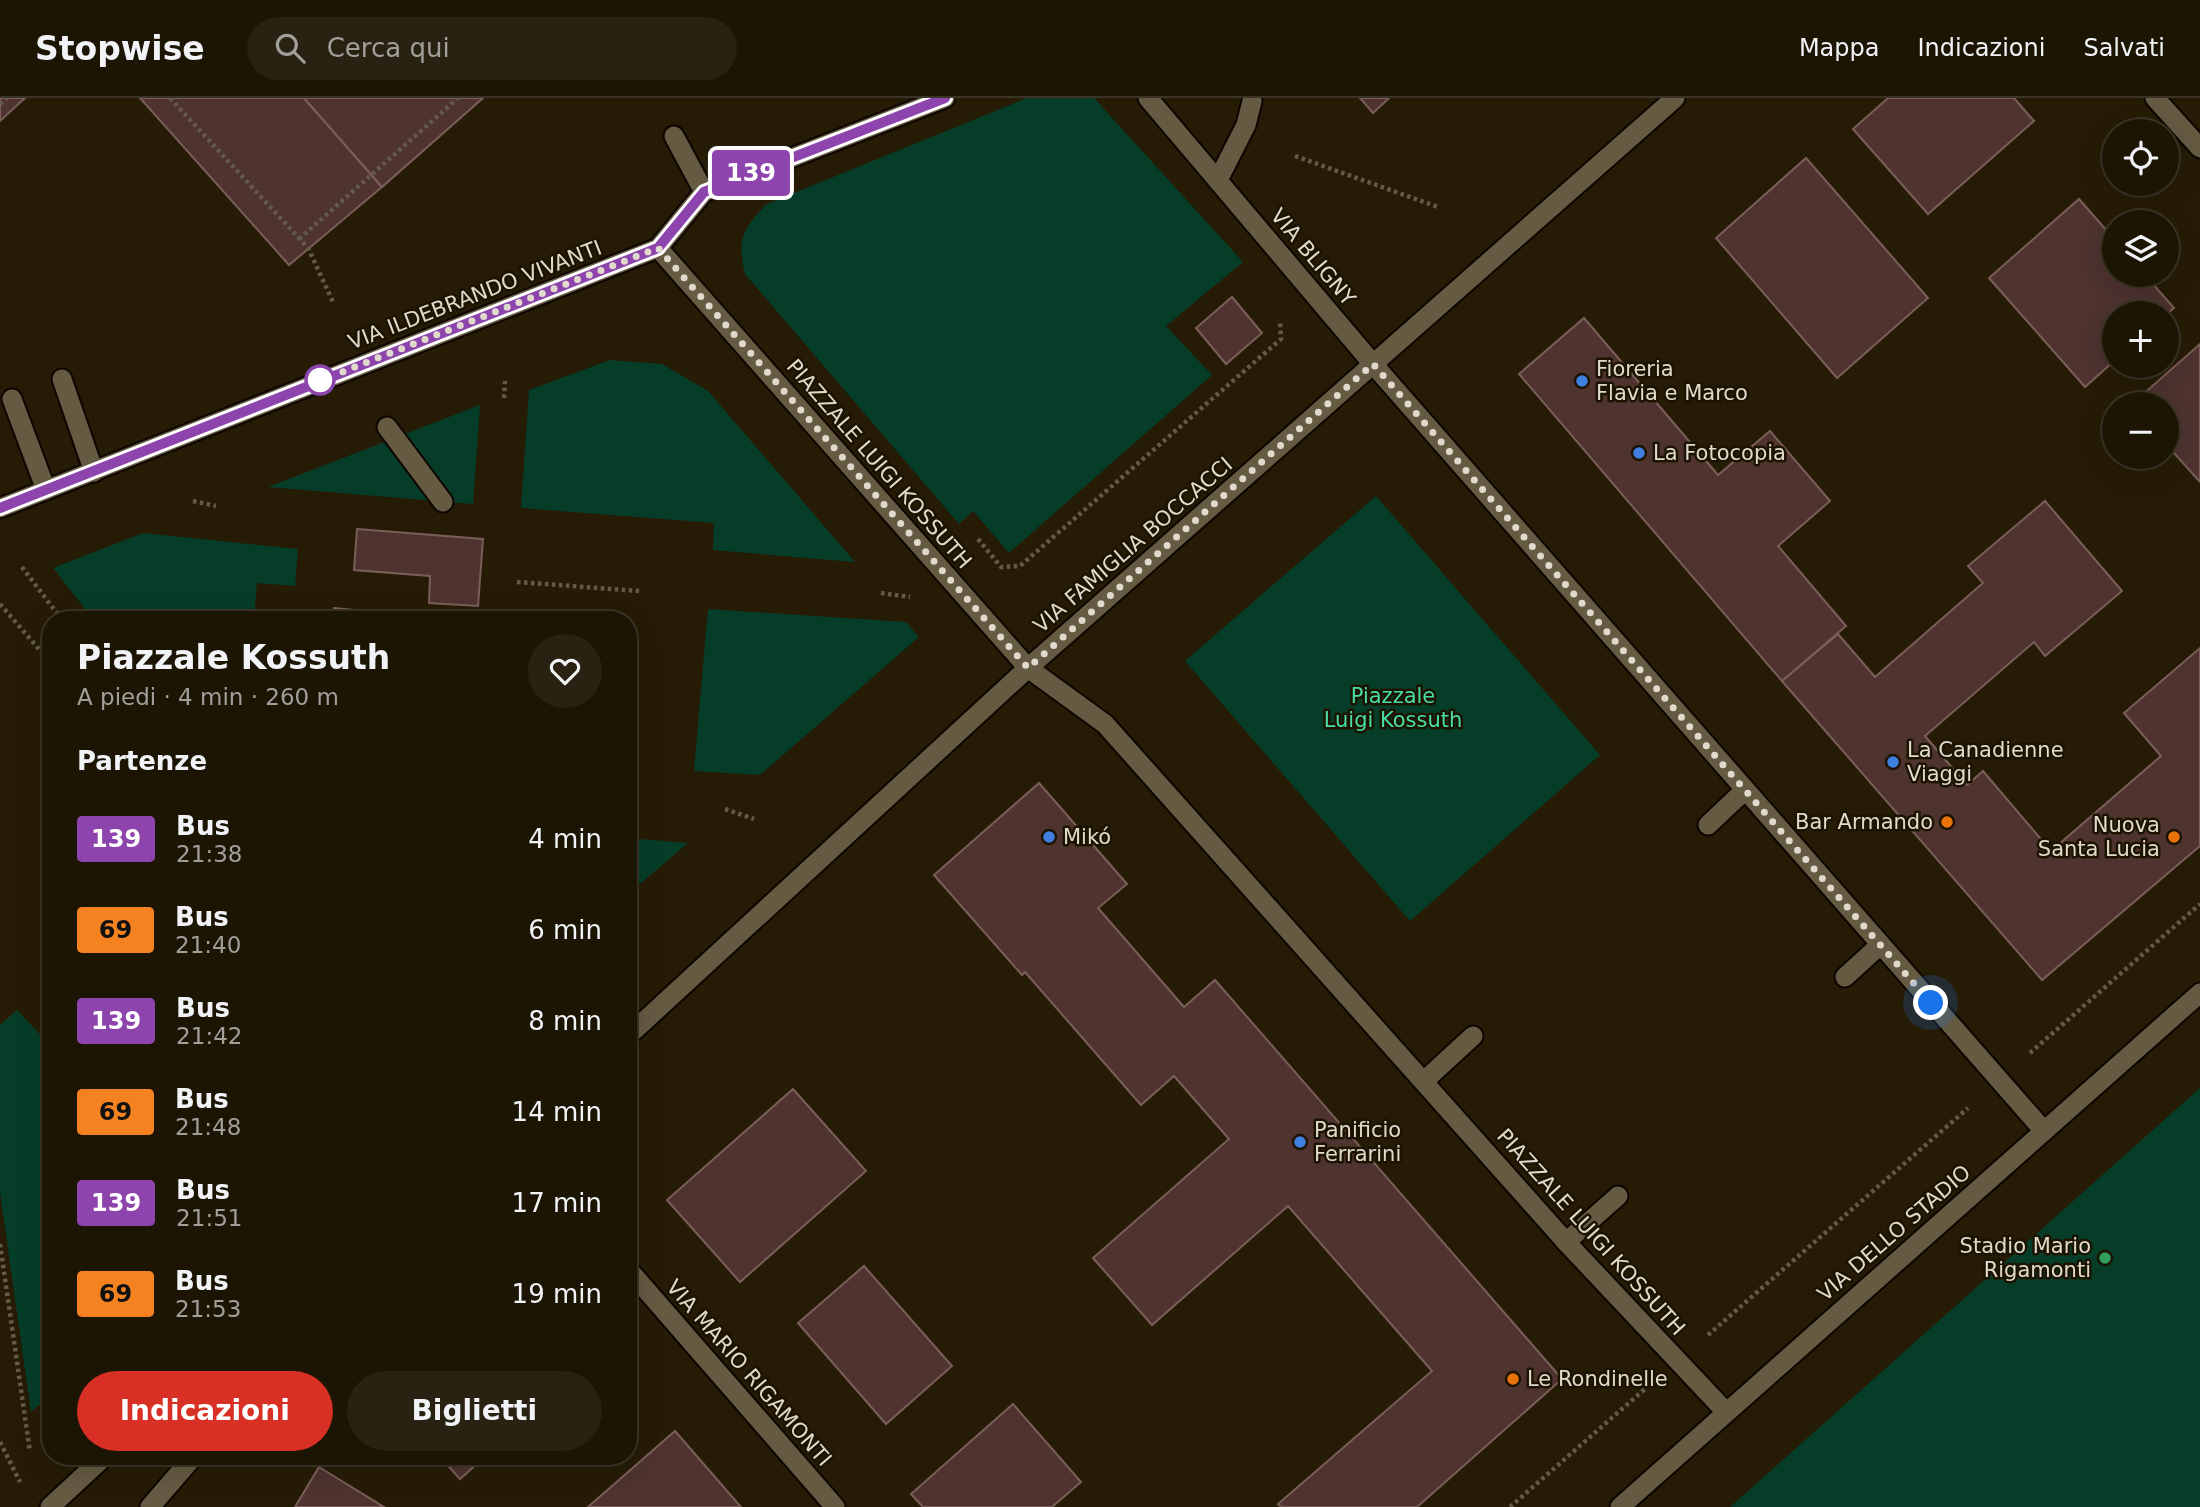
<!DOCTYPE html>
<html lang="it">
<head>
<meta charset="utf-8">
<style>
	:root { --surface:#1c1504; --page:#292213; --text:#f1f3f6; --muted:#a09f9a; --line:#3a3426; --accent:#d93025 }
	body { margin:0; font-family:"DejaVu Sans",sans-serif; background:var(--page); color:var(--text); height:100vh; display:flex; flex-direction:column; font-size:26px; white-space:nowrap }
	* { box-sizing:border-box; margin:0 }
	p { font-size:23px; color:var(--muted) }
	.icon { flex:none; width:38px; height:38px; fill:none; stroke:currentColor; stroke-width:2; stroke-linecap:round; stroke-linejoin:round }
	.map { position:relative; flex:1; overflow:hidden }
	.panel { position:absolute; left:42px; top:513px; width:595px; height:854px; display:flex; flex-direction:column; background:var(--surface); border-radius:28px; box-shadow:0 7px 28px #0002,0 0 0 2px var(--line) }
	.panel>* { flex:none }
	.badge { padding:0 14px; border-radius:5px; font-size:24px; line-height:46px }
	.controls { position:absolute; left:2102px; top:21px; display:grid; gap:14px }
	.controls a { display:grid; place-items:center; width:77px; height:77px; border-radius:50%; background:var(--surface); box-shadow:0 7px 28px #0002,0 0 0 2px var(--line); font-size:35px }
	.you { position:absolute; width:35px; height:35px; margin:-18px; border:5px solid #fff; border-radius:50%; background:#1a73e8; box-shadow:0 0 0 10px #1a73e833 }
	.map>.badge { position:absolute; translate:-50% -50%; box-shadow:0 0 0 4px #fff }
	h2 { padding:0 35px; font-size:26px; line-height:63px }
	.round { display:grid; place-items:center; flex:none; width:74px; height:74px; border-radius:37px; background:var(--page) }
	.overview { display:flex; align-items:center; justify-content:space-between; height:119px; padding:0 35px }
	h1 { font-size:33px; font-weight:800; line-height:52px }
	.button { display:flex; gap:14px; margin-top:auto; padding:14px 35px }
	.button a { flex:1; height:80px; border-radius:42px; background:var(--accent); color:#fff; font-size:28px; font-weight:800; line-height:80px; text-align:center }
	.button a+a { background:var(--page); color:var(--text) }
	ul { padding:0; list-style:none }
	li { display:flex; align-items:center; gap:21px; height:91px; padding:0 35px }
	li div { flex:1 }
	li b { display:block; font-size:26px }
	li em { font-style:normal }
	li .badge { min-width:77px; font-weight:700; text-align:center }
	header { display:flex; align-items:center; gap:42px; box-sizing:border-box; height:98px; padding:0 35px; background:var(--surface); border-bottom:2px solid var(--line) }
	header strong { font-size:33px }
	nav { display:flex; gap:38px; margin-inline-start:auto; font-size:24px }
	.search { width:490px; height:63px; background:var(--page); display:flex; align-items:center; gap:18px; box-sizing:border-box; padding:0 24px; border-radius:38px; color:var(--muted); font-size:26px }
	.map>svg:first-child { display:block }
</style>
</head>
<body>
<header>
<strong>Stopwise</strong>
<div class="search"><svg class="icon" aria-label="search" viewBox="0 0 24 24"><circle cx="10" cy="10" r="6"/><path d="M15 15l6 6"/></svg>Cerca qui</div>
<nav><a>Mappa</a><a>Indicazioni</a><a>Salvati</a></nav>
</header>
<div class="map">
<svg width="2200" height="1409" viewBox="0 0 2200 1409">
	<rect width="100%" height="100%" fill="#261c06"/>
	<g fill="#063d29">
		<path d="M1027,0H1094L1243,164L1166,228L1212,277L1009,455L973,413L959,426L745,176C737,141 742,131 767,106Z"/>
		<path d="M610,262L662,266L708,293L855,464L713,452L714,425L521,410L529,292Z"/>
		<path d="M480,307L473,406L268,389Z"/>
		<path d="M1376,398L1600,657L1410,823L1185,563Z"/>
		<path d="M143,435L298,451L295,488L257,485L254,521H93L53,470Z"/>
		<path d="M708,511L906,524L919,539L760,677L694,673Z"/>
		<path d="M628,740L688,745L628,796Z"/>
		<path d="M17,912L51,948V1297L31,1314L0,1094V927Z"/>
		<path d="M2200,990V1409H1730Z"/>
	</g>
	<g fill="#4e332f" stroke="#7b5e59" stroke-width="2">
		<path d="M0,0H25L0,23Z"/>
		<path d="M140,0H304L382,89L289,167Z"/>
		<path d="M304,0H483L382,89Z"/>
		<path d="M1360,0H1389L1373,15Z"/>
		<path d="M1888,0H2014L2034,23L1928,116L1853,31Z"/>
		<path d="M1806,60L1928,200L1837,280L1716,140Z"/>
		<path d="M2079,101L2114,141V177H2145L2174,210L2166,217L2114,215V263L2085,289L1989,180Z"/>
		<path d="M1232,199L1262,235L1226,266L1196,230Z"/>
		<path d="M1584,220L1718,377L1770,333L1830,403L1778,448L1846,528L1782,583L1519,276Z"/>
		<path d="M2200,246V384L2166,346V306H2132Z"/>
		<path d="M2045,403L2122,493L2045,558L2034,544L1925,638L1967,687L1983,673L2051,753L2161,658L2124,615L2200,550V748L2042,882L1782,583L1838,536L1875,579L1983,485L1968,468Z"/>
		<path d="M357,431L483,441L478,508L429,505L430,478L354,472Z"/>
		<path d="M334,510L364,513V522H333Z"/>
		<path d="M384,514L414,516V522H384Z"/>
		<path d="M1039,685L1127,786L1098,810L1184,909L1215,882L1562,1281L1417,1409H1281L1278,1406L1432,1273L1288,1108L1152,1227L1093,1160L1229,1041L1174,978L1141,1007L1025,874L1022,877L934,777Z"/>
		<path d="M793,991L866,1073L740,1184L667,1102Z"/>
		<path d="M864,1168L952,1268L886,1326L798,1225Z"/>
		<path d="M1013,1306L1081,1384L1052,1409H923L911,1396Z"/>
		<path d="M675,1333L741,1409H588Z"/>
		<path d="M439,1358H486L460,1381Z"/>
		<path d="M319,1369L384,1409H295Z"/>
	</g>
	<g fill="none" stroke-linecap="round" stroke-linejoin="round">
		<defs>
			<g id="service">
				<path d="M674,38L704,94"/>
				<path d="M1218,82L1246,27L1252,3"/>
				<path d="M62,281L94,374"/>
				<path d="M12,301L46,392"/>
				<path d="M1708,727L1745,692"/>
				<path d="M1845,879L1880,847"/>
				<path d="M1424,983L1473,938"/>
				<path d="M1566,1144L1618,1098"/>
			</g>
			<path id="pedestrian" d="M387,329L443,404"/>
			<g id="minor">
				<path d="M1148,0L1373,266L2044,1033"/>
				<path d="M2155,0L2200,50"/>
				<path d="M658,150L1028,570L1105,626L1566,1144L1726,1314"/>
				<path d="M0,410L658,150L704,94L945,0"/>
				<path d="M628,938L1028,570L1675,0"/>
				<path d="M628,1171L835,1409"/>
				<path d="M50,1409L105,1358"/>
				<path d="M150,1409L194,1358"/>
			</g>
			<path id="tertiary" d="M1620,1409L2200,895"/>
		</defs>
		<use href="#service" stroke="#0e0600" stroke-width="23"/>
		<use href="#pedestrian" stroke="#0e0600" stroke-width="23"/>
		<use href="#minor" stroke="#0e0600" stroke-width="23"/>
		<use href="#tertiary" stroke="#0e0600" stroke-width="23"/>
		<g stroke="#635b47" stroke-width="4.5" stroke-dasharray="3.5 3.5" stroke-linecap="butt">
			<path d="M170,0L308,150L333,204"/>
			<path d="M0,6L7,0"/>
			<path d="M1295,58L1438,109"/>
			<path d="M299,141L458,0"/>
			<path d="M504,300L505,283"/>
			<path d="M193,403L216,408"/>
			<path d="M978,441L1001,469L1020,468L1281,241L1280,222"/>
			<path d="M22,469L62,522"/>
			<path d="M517,484L639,493"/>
			<path d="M881,495L910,499"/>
			<path d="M0,506L51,565"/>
			<path d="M725,711L754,721"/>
			<path d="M2030,955L2200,806"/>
			<path d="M0,1146L30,1354"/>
			<path d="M1708,1237L1968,1010"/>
			<path d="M0,1344L20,1384"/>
			<path d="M1510,1409L1646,1290"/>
		</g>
		<use href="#service" stroke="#655a42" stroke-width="19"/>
		<use href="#pedestrian" stroke="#655a42" stroke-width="19"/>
		<use href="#minor" stroke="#655a42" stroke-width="19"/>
		<use href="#tertiary" stroke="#655a42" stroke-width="19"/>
	</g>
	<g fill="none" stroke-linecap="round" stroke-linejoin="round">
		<defs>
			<path id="line" d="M0,410L658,150L704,94L945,0"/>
		</defs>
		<use href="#line" stroke="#fff" stroke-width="16"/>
		<use href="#line" stroke="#8e44ad" stroke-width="10"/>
		<path stroke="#e0dacc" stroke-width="7" stroke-dasharray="0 12.6" d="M320,282L314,285L658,150L1028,570L1373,266L1931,905"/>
	</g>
	<circle fill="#fff" stroke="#8e44ad" stroke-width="3.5" cx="320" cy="282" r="14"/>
	<g fill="#3f7fe0" stroke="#1c1300" stroke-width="2.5">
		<circle cx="1582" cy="283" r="7"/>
		<circle cx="1639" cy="355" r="7"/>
		<circle cx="1893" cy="664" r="7"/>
		<circle cx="1049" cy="739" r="7"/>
		<circle cx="1300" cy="1044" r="7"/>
	</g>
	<g fill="#e8710a" stroke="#1c1300" stroke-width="2.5">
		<circle cx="1947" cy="724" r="7"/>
		<circle cx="2174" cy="739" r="7"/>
		<circle cx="1513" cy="1281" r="7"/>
	</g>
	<circle fill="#2e9e5b" stroke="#1c1300" stroke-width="2.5" cx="2105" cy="1160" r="7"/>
	<g text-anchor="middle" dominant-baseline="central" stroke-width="5" stroke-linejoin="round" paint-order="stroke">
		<g font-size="21" fill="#e0dacc" stroke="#1c1300">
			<text transform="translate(1313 159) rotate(50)">VIA BLIGNY</text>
			<text transform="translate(475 197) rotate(-21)">VIA ILDEBRANDO VIVANTI</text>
			<text transform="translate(879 366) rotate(49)">PIAZZALE LUIGI KOSSUTH</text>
			<text transform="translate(1133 447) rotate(-41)">VIA FAMIGLIA BOCCACCI</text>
			<text transform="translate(1591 1134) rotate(48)">PIAZZALE LUIGI KOSSUTH</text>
			<text transform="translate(1894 1135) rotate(-41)">VIA DELLO STADIO</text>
			<text transform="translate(749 1275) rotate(49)">VIA MARIO RIGAMONTI</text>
		</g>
		<g font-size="21" fill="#e0dacc" stroke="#1c1300" text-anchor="start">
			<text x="1596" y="271">Fioreria<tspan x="1596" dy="24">Flavia e Marco</tspan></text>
			<text x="1653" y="355">La Fotocopia</text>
			<text x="1907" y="652">La Canadienne<tspan x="1907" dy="24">Viaggi</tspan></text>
			<text x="1933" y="724" text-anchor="end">Bar Armando</text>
			<text x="2160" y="727" text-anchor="end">Nuova<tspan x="2160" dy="24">Santa Lucia</tspan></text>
			<text x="1063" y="739">Mikó</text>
			<text x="1314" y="1032">Panificio<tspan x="1314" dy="24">Ferrarini</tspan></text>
			<text x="2091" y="1148" text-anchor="end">Stadio Mario<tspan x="2091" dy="24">Rigamonti</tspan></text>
			<text x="1527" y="1281">Le Rondinelle</text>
		</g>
		<g font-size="21" fill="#48dea3" stroke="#1c1300">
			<text x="1393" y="598">Piazzale<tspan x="1393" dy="24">Luigi Kossuth</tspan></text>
		</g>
	</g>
</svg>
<div class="controls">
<a><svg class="icon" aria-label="locate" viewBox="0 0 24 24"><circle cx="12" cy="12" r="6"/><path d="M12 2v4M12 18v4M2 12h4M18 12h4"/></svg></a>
<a><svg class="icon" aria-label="layers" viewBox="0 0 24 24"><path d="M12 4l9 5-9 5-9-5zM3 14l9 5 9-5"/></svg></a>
<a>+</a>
<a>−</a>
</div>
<div class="you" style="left:1931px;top:905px"></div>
<b class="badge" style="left:751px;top:75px;background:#8e44ad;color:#fff">139</b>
<section class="panel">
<div class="overview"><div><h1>Piazzale Kossuth</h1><p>A piedi · 4 min · 260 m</p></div><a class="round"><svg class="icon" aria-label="heart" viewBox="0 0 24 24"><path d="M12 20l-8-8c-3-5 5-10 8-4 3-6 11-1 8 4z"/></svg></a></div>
<h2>Partenze</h2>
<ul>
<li><span class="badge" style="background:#8e44ad;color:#fff">139</span><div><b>Bus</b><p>21:38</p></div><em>4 min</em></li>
<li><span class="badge" style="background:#f58220;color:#111">69</span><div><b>Bus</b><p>21:40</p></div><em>6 min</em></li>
<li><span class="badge" style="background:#8e44ad;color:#fff">139</span><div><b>Bus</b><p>21:42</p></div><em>8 min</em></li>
<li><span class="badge" style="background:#f58220;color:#111">69</span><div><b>Bus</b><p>21:48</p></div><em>14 min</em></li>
<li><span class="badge" style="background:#8e44ad;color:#fff">139</span><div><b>Bus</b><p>21:51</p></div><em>17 min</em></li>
<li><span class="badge" style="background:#f58220;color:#111">69</span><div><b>Bus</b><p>21:53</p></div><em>19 min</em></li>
</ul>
<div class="button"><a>Indicazioni</a><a>Biglietti</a></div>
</section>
</div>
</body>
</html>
